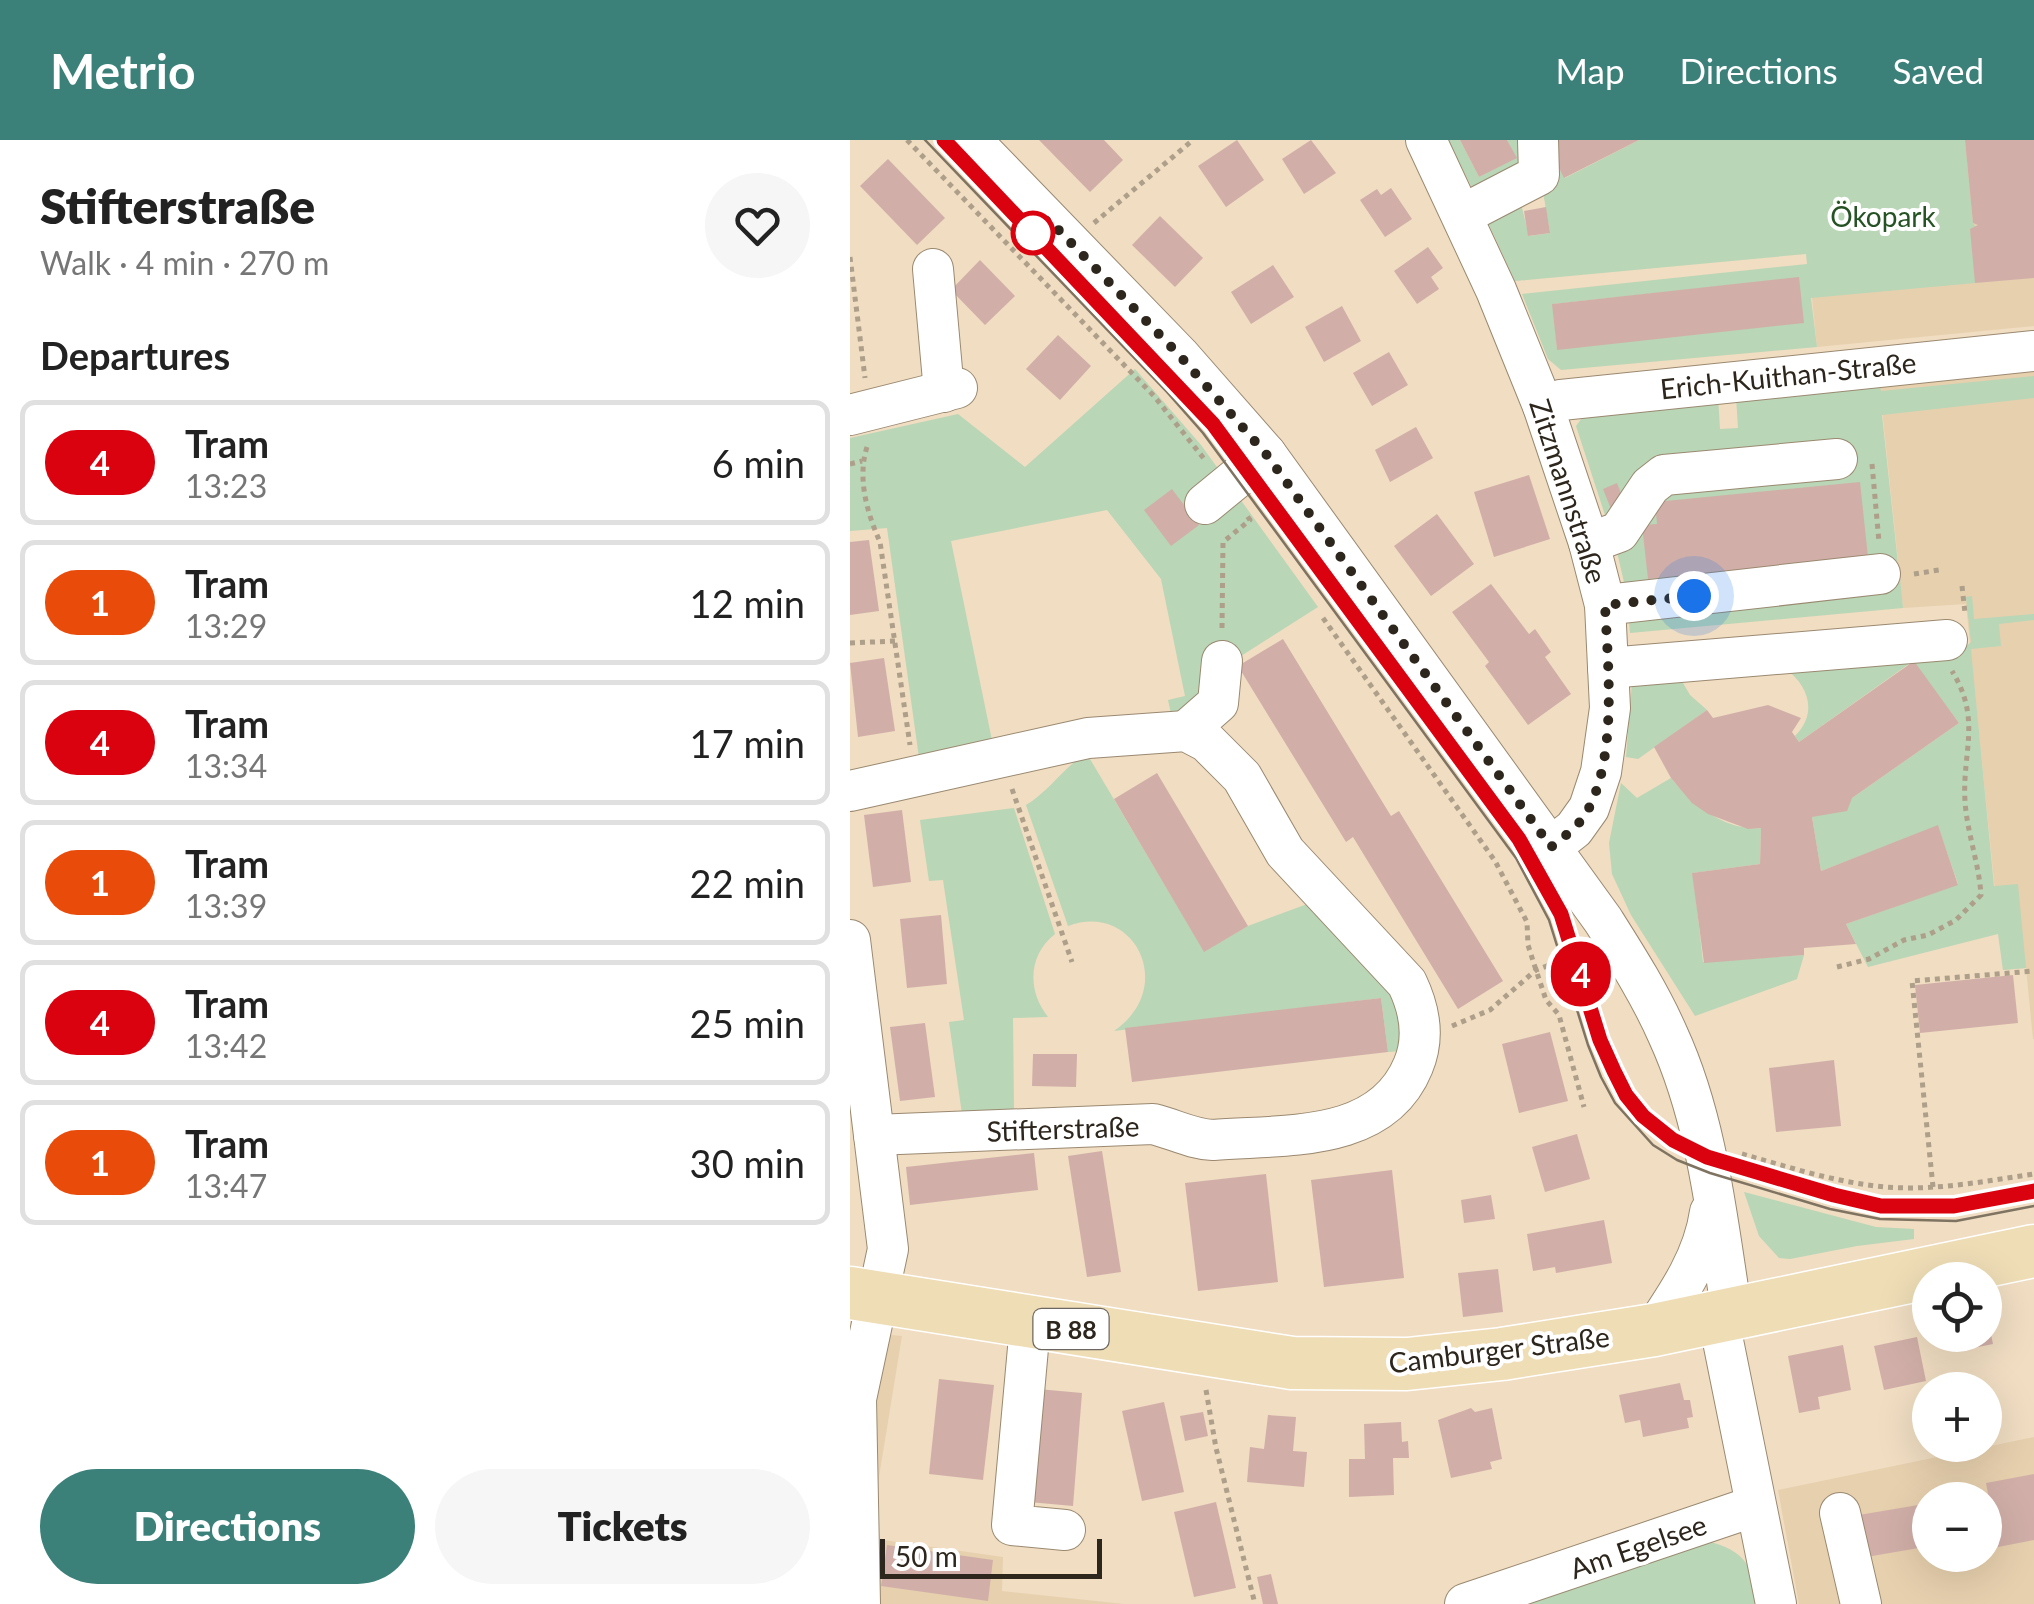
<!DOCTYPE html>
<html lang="en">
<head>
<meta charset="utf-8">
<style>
	:root { --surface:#fff; --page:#f6f6f6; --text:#222; --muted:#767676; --line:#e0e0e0; --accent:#3b817a }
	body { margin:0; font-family:Lato,sans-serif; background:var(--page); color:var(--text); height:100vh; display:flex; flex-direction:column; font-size:38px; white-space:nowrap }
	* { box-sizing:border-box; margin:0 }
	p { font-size:32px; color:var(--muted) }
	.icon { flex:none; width:55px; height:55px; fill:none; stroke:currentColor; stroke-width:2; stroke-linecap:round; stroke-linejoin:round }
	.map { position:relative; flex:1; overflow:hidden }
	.drawer { display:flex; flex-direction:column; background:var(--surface); width:850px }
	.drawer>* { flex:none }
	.badge { padding:0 20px; border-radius:32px; font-size:35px; line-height:65px }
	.controls { position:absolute; left:1062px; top:1122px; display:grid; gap:20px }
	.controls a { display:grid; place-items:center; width:90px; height:90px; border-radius:50%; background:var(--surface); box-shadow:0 10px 40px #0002; font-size:50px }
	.scale { position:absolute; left:30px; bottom:25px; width:222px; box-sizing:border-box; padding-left:10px; border:5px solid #2d261c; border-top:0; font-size:28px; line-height:35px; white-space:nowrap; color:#2d261c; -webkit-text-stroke:8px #fff; paint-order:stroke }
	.you { position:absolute; width:50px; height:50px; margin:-25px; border:8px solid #fff; border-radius:50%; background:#1a73e8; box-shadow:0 0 0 15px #1a73e833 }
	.map>.badge { position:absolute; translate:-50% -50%; box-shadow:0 0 0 5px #fff }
	h2 { padding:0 40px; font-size:38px; line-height:90px }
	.round { display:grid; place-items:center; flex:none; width:105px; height:105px; border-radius:52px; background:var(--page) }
	.summary { display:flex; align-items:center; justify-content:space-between; height:170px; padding:0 40px }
	h1 { font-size:48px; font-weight:800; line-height:75px }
	.cta { display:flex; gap:20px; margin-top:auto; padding:20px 40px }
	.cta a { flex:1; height:115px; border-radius:60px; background:var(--accent); color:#fff; font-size:40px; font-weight:800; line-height:115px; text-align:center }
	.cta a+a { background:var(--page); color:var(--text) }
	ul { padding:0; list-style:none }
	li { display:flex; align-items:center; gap:30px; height:125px; margin:0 20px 15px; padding:0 20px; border:5px solid var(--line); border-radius:15px }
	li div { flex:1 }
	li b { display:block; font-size:38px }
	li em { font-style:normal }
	li .badge { min-width:110px; font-weight:700; text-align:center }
	header { display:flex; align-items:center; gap:60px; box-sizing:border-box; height:140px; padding:0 50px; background:var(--accent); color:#fff }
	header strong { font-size:48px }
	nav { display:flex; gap:55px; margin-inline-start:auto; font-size:35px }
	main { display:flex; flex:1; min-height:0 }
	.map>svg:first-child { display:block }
</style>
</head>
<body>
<header>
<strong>Metrio</strong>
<nav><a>Map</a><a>Directions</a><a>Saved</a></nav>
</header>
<main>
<section class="drawer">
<div class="summary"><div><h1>Stifterstraße</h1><p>Walk · 4 min · 270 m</p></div><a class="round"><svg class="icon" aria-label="heart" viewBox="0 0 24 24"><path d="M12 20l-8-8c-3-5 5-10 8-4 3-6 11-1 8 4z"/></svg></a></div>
<h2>Departures</h2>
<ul>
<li><span class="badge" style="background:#da020e;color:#fff">4</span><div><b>Tram</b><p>13:23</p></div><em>6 min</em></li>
<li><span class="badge" style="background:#e94c0a;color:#fff">1</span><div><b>Tram</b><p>13:29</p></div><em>12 min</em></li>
<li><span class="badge" style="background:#da020e;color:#fff">4</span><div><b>Tram</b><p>13:34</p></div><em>17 min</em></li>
<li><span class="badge" style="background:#e94c0a;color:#fff">1</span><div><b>Tram</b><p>13:39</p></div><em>22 min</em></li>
<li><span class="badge" style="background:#da020e;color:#fff">4</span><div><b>Tram</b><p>13:42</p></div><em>25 min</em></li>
<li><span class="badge" style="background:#e94c0a;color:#fff">1</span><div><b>Tram</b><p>13:47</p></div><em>30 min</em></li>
</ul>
<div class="cta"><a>Directions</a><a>Tickets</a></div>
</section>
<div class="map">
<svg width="1184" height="1464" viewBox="0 0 1184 1464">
	<rect width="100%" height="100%" fill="#f0ddc2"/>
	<g fill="#e7d0ae" fill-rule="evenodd">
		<path d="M946,0H1184V186L967,207Z"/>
		<path d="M1184,224V899H1183L1176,828L1153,830L1116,464L1053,468L1029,241Z"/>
		<path d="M0,1191L52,1196L19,1398L153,1417L152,1451L274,1464H0Z"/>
		<path d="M1184,1297V1464H949L928,1350ZM1080,1360H1135V1415H1080Z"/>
	</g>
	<g fill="#b9d6b6" fill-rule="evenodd">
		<path d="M598,0H610L629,37L666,18L657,0H673L681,15L628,60Z"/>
		<path d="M789,0H1115L1123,83L1126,88L1125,143L961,158L967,207L711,230L698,219L672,154L957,124L956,114L665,141L633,72L668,52L679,96L700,93L691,40L710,30L715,38ZM948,138L707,209L703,164Z"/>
		<path d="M285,229L351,305L468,467L380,523L322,578L318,560L335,556L311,439L257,370L101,401L145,615L71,632L37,388L0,391V298L108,274L175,327Z"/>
		<path d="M1184,236V258L1032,275L1049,433L777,455L767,412L726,286L732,278L868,257L870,289L888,288L886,256L1029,241L1031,251Z"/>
		<path d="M1050,437L1053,468L780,493L778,471Z"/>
		<path d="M1122,456L1124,479L1184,474V480L1149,484L1151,506L1121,509L1144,746L1168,744L1176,828L1153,830L1148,794L1018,827L996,784L1108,744L1088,686L971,731L962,677L1002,658L1109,583L1063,521L949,602L945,596C968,573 959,546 935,528L1110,512L1121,502L1116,457Z"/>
		<path d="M830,538L840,555L857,570L788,619L776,617L782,542Z"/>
		<path d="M237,614L354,811L398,786L460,763L553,866V911L538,912L531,858L264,891C328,847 284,761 218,786L176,665C198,653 220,620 237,614Z"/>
		<path d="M821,638C843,664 873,691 911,688L910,724L843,733L853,822L954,815L947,839L845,876L781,775L762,734L759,703L771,643L787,658Z"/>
		<path d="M164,668L205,794C178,815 177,851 198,877L163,878L164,971L112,974L99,882L114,880L93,740L79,741L70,680Z"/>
		<path d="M894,1052L1026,1087L1064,1089V1099L1007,1106L940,1119L929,1118L909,1096Z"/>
		<path d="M857,1401C896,1411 903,1427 910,1464H675Z"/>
	</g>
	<g fill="#d1afa8">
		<path d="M189,0H254L273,20L240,52Z"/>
		<path d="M387,0L414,40L376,67L348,26Z"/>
		<path d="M461,0L486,33L454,54L432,19Z"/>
		<path d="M610,0H657L667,18L629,37Z"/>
		<path d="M695,0H789L714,38Z"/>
		<path d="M1115,0H1184V138L1125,143L1120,89L1128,85L1123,83Z"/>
		<path d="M38,19L95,78L67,105L10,46Z"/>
		<path d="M541,48L562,79L535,97L510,60L527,49L531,55Z"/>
		<path d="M696,67L700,93L678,96L674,71Z"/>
		<path d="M310,76L353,118L325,147L282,105Z"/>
		<path d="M578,107L593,128L581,137L589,149L567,164L544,131Z"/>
		<path d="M130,120L165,156L135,185L101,150Z"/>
		<path d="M423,125L444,157L401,184L381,152Z"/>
		<path d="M949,137L954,183L707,210L702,164Z"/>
		<path d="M492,166L511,201L474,222L455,187Z"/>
		<path d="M208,195L241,226L210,260L176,229Z"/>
		<path d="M539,212L558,245L522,266L503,233Z"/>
		<path d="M566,287L583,318L540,342L525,310Z"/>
		<path d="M679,335L700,399L644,417L624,352Z"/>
		<path d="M1010,342L1018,417L798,439L792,385L807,384L805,362Z"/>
		<path d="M767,343L775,364L761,369L753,349Z"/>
		<path d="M322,349L349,385L321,406L294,370Z"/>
		<path d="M587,374L624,424L581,456L544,406Z"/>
		<path d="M19,400L29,471L0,475V402Z"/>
		<path d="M641,444L679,494L685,489L701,512L695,517L721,554L678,585L635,526L639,522L602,472Z"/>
		<path d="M433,499L541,676L549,671L653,841L608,869L503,697L496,702L388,526Z"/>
		<path d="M34,518L45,591L8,597L0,523Z"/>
		<path d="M1064,521L1109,583L1002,658L997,671L962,677L971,731L1088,685L1108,745L996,784L1006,804L954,808V815L854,823L842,733L910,724L911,688L898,689L858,674L842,663L821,638L804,607L857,570L863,578L918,565L951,578L942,592L949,602Z"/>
		<path d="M307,633L398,786L354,812L264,659Z"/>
		<path d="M52,670L61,742L23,747L14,675Z"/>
		<path d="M91,775L97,844L57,848L50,779Z"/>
		<path d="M1163,835L1168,883L1070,893L1065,845Z"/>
		<path d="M531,858L538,912L282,942L275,888Z"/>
		<path d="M75,883L85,957L50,961L40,887Z"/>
		<path d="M700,892L718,961L669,973L652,904Z"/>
		<path d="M183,914H227L226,947L182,946Z"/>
		<path d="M984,920L991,986L926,992L919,928Z"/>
		<path d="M727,994L740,1039L695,1052L682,1007Z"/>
		<path d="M252,1011L271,1132L237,1137L218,1016Z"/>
		<path d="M184,1013L188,1050L60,1065L56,1027Z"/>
		<path d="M542,1030L554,1138L474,1147L461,1040Z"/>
		<path d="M416,1034L428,1142L348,1151L335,1043Z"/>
		<path d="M641,1055L645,1079L614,1083L611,1060Z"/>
		<path d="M754,1080L762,1123L706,1133L705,1127L683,1131L677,1094Z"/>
		<path d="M648,1129L653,1172L613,1177L608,1133Z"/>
		<path d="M1137,1175L1143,1204L1104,1212L1100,1195H1135Z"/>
		<path d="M1067,1197L1076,1241L1034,1250L1024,1206Z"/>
		<path d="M993,1205L1001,1250L968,1257L970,1269L949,1273L938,1216Z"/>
		<path d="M89,1239L144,1245L133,1340L79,1334Z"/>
		<path d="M830,1243L834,1260H840L843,1277L837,1278L839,1288L793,1297L790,1280L775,1283L769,1255Z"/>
		<path d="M188,1249L232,1253L223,1366L179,1362Z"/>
		<path d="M314,1262L334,1352L292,1361L272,1271Z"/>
		<path d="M621,1268L625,1272L642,1268L652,1319L640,1322L642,1329L601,1338L588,1280Z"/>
		<path d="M353,1272L358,1296L335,1301L330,1276Z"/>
		<path d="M418,1275L446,1277L443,1311L457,1312L454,1347L397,1342L400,1307L414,1309Z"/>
		<path d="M551,1282L552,1302L558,1301L559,1318H543L544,1355L499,1357V1319H515L514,1284Z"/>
		<path d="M1184,1334V1400L1148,1407L1136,1343Z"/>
		<path d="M366,1362L386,1448L344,1457L324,1372Z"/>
		<path d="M1080,1363V1406L1005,1419L997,1377Z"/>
		<path d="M37,1405L143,1420L138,1461L31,1446Z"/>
		<path d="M421,1434L428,1464H413L407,1437Z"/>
	</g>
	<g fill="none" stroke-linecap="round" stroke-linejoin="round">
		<defs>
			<g id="minor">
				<path d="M121,0L330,216L416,314L753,780C777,818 800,854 818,895C858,982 867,1080 882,1174"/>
				<path d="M576,0L646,150L693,266L739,403L755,465L760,568L751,632L739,668L724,689L701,707"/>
				<path d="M612,75L689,35L688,0"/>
				<path d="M83,129L94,252"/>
				<path d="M693,266L711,260L1184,211"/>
				<path d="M0,275L107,248"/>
				<path d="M355,364L416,314"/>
				<path d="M739,403L769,392L800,346L814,335L987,319"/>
				<path d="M755,465L1030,434"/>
				<path d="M758,528L1097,500"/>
				<path d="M336,591L368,563L372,521"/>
				<path d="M0,651L238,598L336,591L357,602L392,637L435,712L557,843C570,870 575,898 563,926C531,1004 433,994 363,1000C341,999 324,989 303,984L24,995"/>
				<path d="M0,800L38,1109L6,1259L10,1464"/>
				<path d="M868,1176L926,1464"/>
				<path d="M184,1182L178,1208L162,1385L215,1390"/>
				<path d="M804,1190C829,1153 854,1116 860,1072"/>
				<path d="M990,1373L1011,1464"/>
				<path d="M615,1464L905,1366"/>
			</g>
			<path id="major" d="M0,1153L442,1223L557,1224L652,1214L804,1190L1184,1111"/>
		</defs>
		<use href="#minor" stroke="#9a8970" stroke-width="42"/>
		<use href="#major" stroke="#fff" stroke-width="55"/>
		<g stroke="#ae9f8a" stroke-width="5" stroke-dasharray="5 5" stroke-linecap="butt">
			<path d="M57,0L304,256L355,320"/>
			<path d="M244,83L343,0"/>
			<path d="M0,117L15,238"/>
			<path d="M17,307C7,338 17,373 30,402L60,605"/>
			<path d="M0,324L12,321"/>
			<path d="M1022,324L1029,402"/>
			<path d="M1064,434L1089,430"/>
			<path d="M1112,446L1115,473"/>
			<path d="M473,478L645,721L677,782L678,805L686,830L696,860L709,875L734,967"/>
			<path d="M372,488L373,402L400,380L395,373"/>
			<path d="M0,503L45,501"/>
			<path d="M162,649L222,822"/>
			<path d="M987,827L1019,819L1054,800L1078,795L1106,780L1131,755C1129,723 1117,693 1115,661C1112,611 1132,580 1102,531"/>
			<path d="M602,886L640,870L686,830L735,812"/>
			<path d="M892,1014C938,1027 988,1043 1036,1047C1085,1051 1136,1041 1184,1034"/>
			<path d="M1083,1047L1062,841L1184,831"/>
			<path d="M356,1250L366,1308L405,1464"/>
		</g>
		<use href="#minor" stroke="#fff" stroke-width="40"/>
		<use href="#major" stroke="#eeddb5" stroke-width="52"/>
		<path stroke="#7f7362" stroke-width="2.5" d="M75,0L317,252L353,293L666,718L699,780L738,905L751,937L765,963L803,1005L827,1020L860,1033L980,1069L1030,1079L1106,1081L1184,1066"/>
	</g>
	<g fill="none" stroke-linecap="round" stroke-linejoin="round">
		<defs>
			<path id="line" d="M94,0L363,284L669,699L711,774L750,900L764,931L776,955L793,976L823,1000L857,1017L984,1055L1031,1066H1104L1184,1051"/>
		</defs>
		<use href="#line" stroke="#fff" stroke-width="22"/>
		<use href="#line" stroke="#da020e" stroke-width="15"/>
		<path stroke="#2d261c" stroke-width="10" stroke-dasharray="0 18" d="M183,93L198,79L330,216L416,314L701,707C715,696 731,685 739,668C767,613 758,526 755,465L844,456"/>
	</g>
	<circle fill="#fff" stroke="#da020e" stroke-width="5" cx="183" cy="93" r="20"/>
	<g text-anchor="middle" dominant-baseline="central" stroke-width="8" stroke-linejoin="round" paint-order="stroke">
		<rect fill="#fff" stroke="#6c6760" stroke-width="2.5" x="183.5" y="1169" width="75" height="40" rx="8"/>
		<g font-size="25" font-weight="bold" fill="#2d261c">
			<text x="221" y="1189">B 88</text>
		</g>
		<g font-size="28" fill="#255323" stroke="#fff">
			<text x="1033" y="76">Ökopark</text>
		</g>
		<g font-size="28" fill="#2d261c" stroke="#fff">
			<text transform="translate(938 235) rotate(-6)">Erich-Kuithan-Straße</text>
			<text transform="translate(719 351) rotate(72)">Zitzmannstraße</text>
			<text transform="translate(213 988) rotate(-2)">Stifterstraße</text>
			<text transform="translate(649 1209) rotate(-7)">Camburger Straße</text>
			<text transform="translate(788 1406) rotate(-19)">Am Egelsee</text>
		</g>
	</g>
</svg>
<div class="controls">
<a><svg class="icon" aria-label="locate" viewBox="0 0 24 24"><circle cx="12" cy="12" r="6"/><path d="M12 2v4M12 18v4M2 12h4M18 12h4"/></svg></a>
<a>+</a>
<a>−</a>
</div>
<div class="scale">50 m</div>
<div class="you" style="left:844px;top:456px"></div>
<b class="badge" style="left:731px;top:834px;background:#da020e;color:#fff">4</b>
</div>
</main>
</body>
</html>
